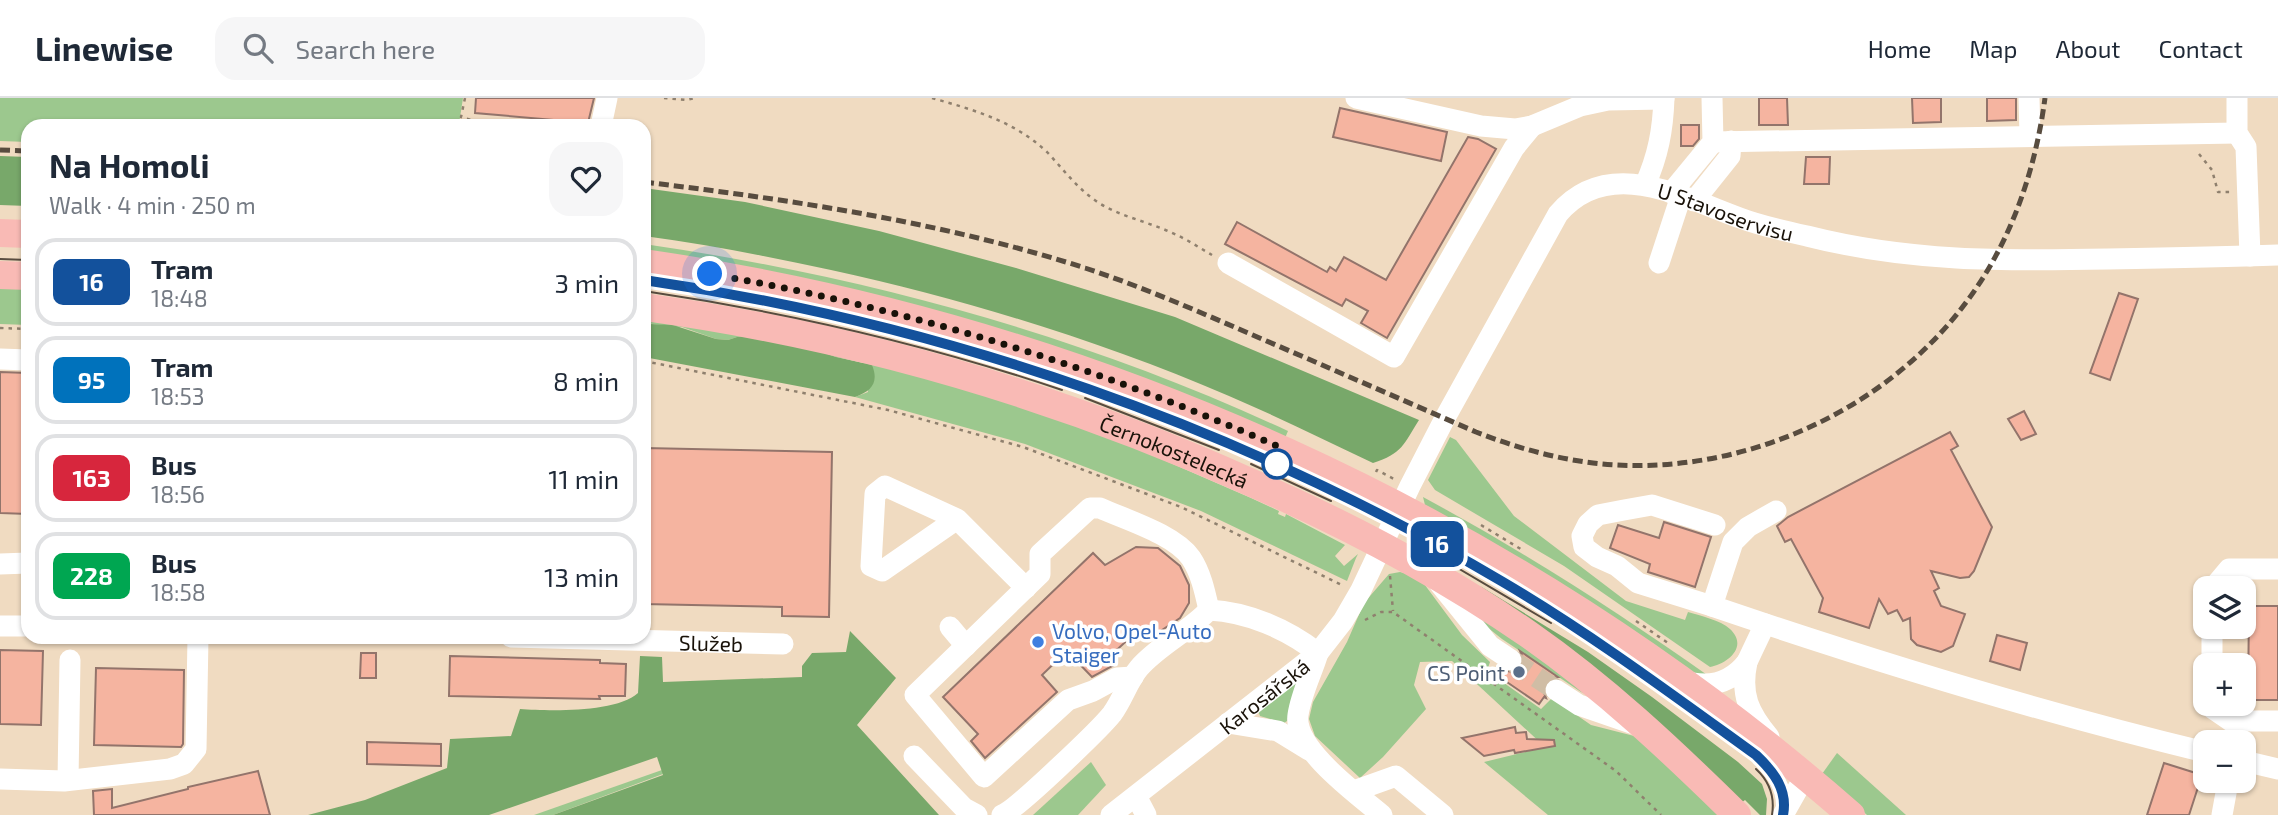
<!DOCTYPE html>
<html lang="en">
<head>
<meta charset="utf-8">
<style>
	:root { --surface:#fff; --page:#f6f6f7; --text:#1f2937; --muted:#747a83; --line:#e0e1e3 }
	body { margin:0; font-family:"Exo 2",sans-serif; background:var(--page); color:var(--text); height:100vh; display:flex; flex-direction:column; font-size:26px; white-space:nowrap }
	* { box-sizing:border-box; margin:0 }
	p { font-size:23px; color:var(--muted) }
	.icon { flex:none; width:38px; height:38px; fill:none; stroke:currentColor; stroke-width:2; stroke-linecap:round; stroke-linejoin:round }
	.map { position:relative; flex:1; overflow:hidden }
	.drawer { position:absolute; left:21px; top:21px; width:630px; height:525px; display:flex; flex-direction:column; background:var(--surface); border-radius:21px; box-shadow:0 2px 5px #0004 }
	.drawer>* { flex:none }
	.badge { padding:0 14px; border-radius:10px; font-size:24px; line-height:46px }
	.buttons { position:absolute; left:2193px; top:478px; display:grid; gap:14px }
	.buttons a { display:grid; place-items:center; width:63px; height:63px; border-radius:14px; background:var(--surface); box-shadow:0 2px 5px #0004; font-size:35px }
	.you { position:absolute; width:35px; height:35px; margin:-18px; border:5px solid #fff; border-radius:50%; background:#1a73e8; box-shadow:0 0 0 10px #1a73e833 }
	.map>.badge { position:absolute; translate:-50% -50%; box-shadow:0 0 0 4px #fff }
	.round { display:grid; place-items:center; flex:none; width:74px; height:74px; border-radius:21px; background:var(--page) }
	.headline { display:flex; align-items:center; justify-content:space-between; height:119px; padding:0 28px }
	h1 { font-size:33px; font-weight:700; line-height:52px }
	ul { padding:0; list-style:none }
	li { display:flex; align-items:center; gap:21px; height:88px; margin:0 14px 10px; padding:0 14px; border:4px solid var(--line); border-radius:21px }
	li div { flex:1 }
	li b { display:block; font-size:26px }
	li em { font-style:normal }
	li .badge { min-width:77px; font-weight:700; text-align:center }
	header { display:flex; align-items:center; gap:42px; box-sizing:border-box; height:98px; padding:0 35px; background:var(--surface); border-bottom:2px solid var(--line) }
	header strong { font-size:33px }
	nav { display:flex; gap:38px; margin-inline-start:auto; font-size:24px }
	.search { width:490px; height:63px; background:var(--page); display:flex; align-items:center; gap:18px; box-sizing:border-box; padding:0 24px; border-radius:21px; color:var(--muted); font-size:26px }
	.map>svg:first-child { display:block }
</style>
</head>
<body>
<header>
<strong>Linewise</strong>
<div class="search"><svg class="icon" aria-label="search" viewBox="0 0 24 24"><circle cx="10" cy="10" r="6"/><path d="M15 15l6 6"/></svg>Search here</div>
<nav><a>Home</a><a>Map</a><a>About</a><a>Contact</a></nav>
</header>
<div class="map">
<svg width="2278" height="717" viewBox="0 0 2278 717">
	<rect width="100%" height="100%" fill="#f0dbc1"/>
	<g fill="#9cc88e">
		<path d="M0,0H463L459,26L466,28H28V44L0,43Z"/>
		<path d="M644,146C866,178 1084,238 1288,333L1285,340L644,155Z"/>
		<path d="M0,187L28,188V227L0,226Z"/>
		<path d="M644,218L754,237L737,239L728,242L716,241L682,229L644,225Z"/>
		<path d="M802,247L879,265L1076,324L1251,400L1279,413L1278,416L1285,419L1286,416L1345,447L1335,458L1344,468L1358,456L1356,460L1347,483L1201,413L1025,346L855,299L868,294L863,264L836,259Z"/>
		<path d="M1450,339L1456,342L1514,418L1626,503L1685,522L1688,514C1701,518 1720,522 1730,531C1749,549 1727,566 1710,569L1564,468L1435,392L1428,382Z"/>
		<path d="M1423,399C1523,453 1618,514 1710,579H1698L1425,407Z"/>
		<path d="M1400,474L1419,479L1462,537L1490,564L1487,573L1541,611L1552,600L1591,627L1642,640L1722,717H1548L1484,664L1545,649L1452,563L1420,564L1414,587L1426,611L1383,659L1360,680L1315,638L1309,621L1313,604L1347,544L1364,505L1389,476Z"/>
		<path d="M1475,512L1598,601L1581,594L1502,541L1487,529Z"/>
		<path d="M1298,578L1287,623L1284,625L1260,618L1258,613Z"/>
		<path d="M1837,655L1906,717H1867L1822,676Z"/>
		<path d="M1091,664L1106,687L1078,717H1033Z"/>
		<path d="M662,672L663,676L553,717H534Z"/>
	</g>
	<g fill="#78a86a">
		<path d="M0,58L28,59V108L0,107Z"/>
		<path d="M644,90L745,104L879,133L1016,170L1175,219L1419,322C1404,346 1402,356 1373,365C1325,342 1278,319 1229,298C1101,243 967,202 831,172C769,159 707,146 644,138Z"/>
		<path d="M650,226L673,227L716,241L728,242L737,239L754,237L802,247L836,259L872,267C879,284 872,293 855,299L644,259Z"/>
		<path d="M1480,488L1588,554L1652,599L1738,664L1762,686L1767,701L1766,717H1760L1745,702L1741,705Z"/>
		<path d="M850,533L896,580L857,627L939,717H553L663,677L657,659L489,717H308L365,702L447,670L450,641L511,638L520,611C549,613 616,615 638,595L640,558L662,559L663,584L802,579V568L812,555L846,554Z"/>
	</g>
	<g fill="#f5b4a0" stroke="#93746b" stroke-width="2">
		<path d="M476,0H594L588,25L475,15Z"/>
		<path d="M1759,0H1787L1788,27H1759Z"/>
		<path d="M1912,0H1941V24L1913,25Z"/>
		<path d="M1987,0H2016V22L1987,23Z"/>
		<path d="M1340,10L1447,34L1441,63L1333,39Z"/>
		<path d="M1681,27H1699V41L1693,48H1681Z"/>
		<path d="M1468,39L1478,41L1496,51L1387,240L1361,225L1368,213L1346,201L1342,208L1225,146L1237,124L1327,174L1330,169L1336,173L1344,159L1386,182Z"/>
		<path d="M1806,59H1830L1829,86H1804Z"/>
		<path d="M2119,195L2138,201L2110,282L2090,275Z"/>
		<path d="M0,274L28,275V416L0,415Z"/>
		<path d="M2024,313L2036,336L2021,342L2008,321Z"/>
		<path d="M1950,334L1958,348L1951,352L1992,429L1974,473L1969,479L1960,480L1931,473L1939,490L1934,493L1941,508L1965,516L1953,548L1941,554L1917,547L1911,541L1910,520L1903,523L1897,512L1888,516L1879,501L1869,530L1819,514L1823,500L1791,441L1785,444L1777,428L1788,419Z"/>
		<path d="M644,350L832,354L829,519L782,518V509L644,506Z"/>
		<path d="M1664,424L1711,439L1695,489L1648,474L1650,466L1610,450L1618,427L1659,440Z"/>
		<path d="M1136,449L1158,450L1180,468L1189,487V505L1180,520L1156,536H1134L1109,559L1116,566L1092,579L1067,553L1042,577L1057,594L985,660L971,643L978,636L943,599L1093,455L1105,467Z"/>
		<path d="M2249,508H2278V602H2248Z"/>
		<path d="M1997,537L2027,545L2020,572L1990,563Z"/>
		<path d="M0,552L43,553L41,627L0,626Z"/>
		<path d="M1520,553L1558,579L1551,580L1545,584L1543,592L1546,600L1544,599L1539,606L1501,580L1505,573L1516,574L1521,570L1524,562Z"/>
		<path d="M361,555H376V580H360Z"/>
		<path d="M450,558L600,562V565L626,566L625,598H599L600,601L449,598Z"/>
		<path d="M96,570L184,572L183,646L181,649L94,647Z"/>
		<path d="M1515,629L1516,635L1526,634L1527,641L1554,642L1555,648L1515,655L1514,652L1484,658L1462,640Z"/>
		<path d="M367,644L441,646V668L367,666Z"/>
		<path d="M2164,665L2202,677L2189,717H2147Z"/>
		<path d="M258,673L270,717H94L93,693L112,691V710L188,691V689Z"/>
	</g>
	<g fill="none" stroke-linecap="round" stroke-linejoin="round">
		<path stroke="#d0bda5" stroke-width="21" stroke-dasharray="21 10" stroke-linecap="butt" d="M1511,562L1556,592"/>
		<g stroke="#8f806e" stroke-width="2.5" stroke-dasharray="3.5 5" stroke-linecap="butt">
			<path d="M465,0L461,19L493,28"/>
			<path d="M664,0L686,2L695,0"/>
			<path d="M932,0C974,12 1014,23 1047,54C1063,71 1076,89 1096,103C1118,118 1146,123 1170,134C1185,140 1198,149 1212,157"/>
			<path d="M2199,56L2212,72L2218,94H2230"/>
			<path d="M0,230L28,231"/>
			<path d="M644,263L888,312L1023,349L1181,409L1344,488"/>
			<path d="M1376,374L1377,372L1394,381"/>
			<path d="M1481,427L1524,453"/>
			<path d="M1390,478L1393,513"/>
			<path d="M1365,522L1381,514H1393L1616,673L1661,717"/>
			<path d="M1636,523L1671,547"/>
		</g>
		<g stroke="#fff" stroke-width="21">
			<path d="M1356,0L1481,28L1515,31L1532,28L1580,8L1608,2L1664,1"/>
			<path d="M2029,0L2030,37"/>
			<path d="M2237,0V35L2246,49L2250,158"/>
			<path d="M601,28L607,0"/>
			<path d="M1713,44L2237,35"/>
			<path d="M1645,87C1658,58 1663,32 1664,0"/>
			<path d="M1671,95L1713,44L1712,0"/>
			<path d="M1694,103L1730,58L1731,43"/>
			<path d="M1228,165L1394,259L1514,50L1532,28"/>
			<path d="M1659,165L1681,98"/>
			<path d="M0,261L28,262"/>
			<path d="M1776,413L1748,429L1733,444L1712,508C1874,563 2039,614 2205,654"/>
			<path d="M957,421L882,473L871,468L875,396L885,388L957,421L1026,490"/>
			<path d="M0,466L28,465"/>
			<path d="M1439,485L1490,548L1511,562"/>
			<path d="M2213,490L2229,471H2278"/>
			<path d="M1712,508L1638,485L1617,468L1597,459L1584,449L1582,438L1588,426L1598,417L1624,412L1652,407L1715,427"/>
			<path d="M0,528H28"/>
			<path d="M950,529L966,548"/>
			<path id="s1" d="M511,539L783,546"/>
			<path d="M1747,564L1765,526"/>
			<path d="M2212,567V528"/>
			<path d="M1133,579L1117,580L1093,593L1068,602L984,679L915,597L1040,476V456L1090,410H1100C1126,422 1174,436 1191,460C1201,475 1205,494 1209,512"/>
			<path d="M1682,582C1708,591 1730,586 1747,564C1740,597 1749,615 1769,639"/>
			<path d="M1556,592L1579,607L1637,627"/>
			<path d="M2212,606V610L2231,623H2278"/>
			<path d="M1228,625L1278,633L1309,652"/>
			<path d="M914,658L964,710L977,717"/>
			<path d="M2244,663L2278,671"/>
			<path d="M0,681L64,683L170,671L184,666L196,651L198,539"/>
			<path d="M68,682L70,562"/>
			<path d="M1354,693L1396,678L1443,717"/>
			<path d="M1136,698L1146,717"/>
			<path d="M1002,717C1016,712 1100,631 1112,616C1123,601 1128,583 1139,570C1159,547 1188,534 1209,512C1248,514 1287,531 1318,555C1312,575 1301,596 1298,617C1293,650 1358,697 1382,717"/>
			<path id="s2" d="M1111,717L1318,555L1343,523L1361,492L1410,388L1445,320L1558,116C1608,57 1682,99 1740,120C1761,128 1784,133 1807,138C1909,164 2003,163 2108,161C2165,160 2221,159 2278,157"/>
			<path d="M1783,717L1805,678"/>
			<path d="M2222,717L2228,684"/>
		</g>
		<g stroke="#f9bab5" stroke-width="28">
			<path d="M0,135L28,136"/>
			<path d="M644,165C1089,230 1512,420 1851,717"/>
			<path d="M0,177L28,178"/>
			<path id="s3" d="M644,209C854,238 1059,298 1252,385C1348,427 1441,476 1528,536C1604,589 1671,652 1737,717"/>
		</g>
		<g stroke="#584c3f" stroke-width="2">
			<path d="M0,161L28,162"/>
			<path d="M644,182C947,225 1239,328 1503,484C1591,536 1674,596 1756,657C1774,674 1788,691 1783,717"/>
			<path d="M644,193C786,214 926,246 1062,292"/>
			<path d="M1085,300L1219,352"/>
			<path d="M1251,366L1331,403"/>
			<path d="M1439,459L1551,525"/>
			<path d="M1756,671C1770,684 1775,699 1772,717"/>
		</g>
		<g stroke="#584c3f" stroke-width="5" stroke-dasharray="10 5" stroke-linecap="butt">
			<path d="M0,52L28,53"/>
			<path d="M644,84C793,102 942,124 1085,170C1146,190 1204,216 1262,241C1334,272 1405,303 1476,334C1514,349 1553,360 1593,365C1738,382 1892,313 1975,192C2014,135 2036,68 2045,0"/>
		</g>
	</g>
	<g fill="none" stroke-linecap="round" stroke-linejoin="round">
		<defs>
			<path id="line" d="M644,182C947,226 1239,328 1503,484C1591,536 1673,597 1756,657C1774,674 1788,692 1783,717"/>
		</defs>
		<use href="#line" stroke="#fff" stroke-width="16"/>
		<use href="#line" stroke="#13519c" stroke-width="10"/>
		<path stroke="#191209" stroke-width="7" stroke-dasharray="0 12.6" d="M710,176C907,210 1095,268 1277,348V366"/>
	</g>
	<circle fill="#fff" stroke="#13519c" stroke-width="3.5" cx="1277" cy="366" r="14"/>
	<circle fill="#3f7fe0" stroke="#fff" stroke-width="2.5" cx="1038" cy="544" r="7"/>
	<circle fill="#5c6f8a" stroke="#fff" stroke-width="2.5" cx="1519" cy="574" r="7"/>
	<g text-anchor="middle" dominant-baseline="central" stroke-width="7" stroke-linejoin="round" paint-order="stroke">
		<g font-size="21" fill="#191209" stroke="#fff">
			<text stroke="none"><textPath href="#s2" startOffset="945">U Stavoservisu</textPath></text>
			<text stroke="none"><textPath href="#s3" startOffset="551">Černokostelecká</textPath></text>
			<text stroke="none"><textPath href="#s1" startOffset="200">Služeb</textPath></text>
			<text stroke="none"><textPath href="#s2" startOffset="194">Karosářská</textPath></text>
		</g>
		<g font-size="21" fill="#366cbe" stroke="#fff" text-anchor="start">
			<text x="1052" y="532">Volvo, Opel-Auto<tspan x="1052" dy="24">Staiger</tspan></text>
		</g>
		<g font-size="21" fill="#4e5e75" stroke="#fff" text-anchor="end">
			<text x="1505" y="574">CS Point</text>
		</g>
	</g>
</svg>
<div class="buttons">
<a><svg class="icon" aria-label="layers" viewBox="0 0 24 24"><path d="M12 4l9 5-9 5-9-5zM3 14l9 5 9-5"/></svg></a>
<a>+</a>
<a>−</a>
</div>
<div class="you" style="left:710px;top:176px"></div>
<b class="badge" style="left:1437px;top:446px;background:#13519c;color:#fff">16</b>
<section class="drawer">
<div class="headline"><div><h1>Na Homoli</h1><p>Walk · 4 min · 250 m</p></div><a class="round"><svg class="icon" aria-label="heart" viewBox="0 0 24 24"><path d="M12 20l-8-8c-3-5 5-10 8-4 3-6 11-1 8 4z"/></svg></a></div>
<ul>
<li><span class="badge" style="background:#13519c;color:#fff">16</span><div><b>Tram</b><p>18:48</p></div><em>3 min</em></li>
<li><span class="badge" style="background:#0072bc;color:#fff">95</span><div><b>Tram</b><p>18:53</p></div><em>8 min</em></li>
<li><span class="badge" style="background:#d7263d;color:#fff">163</span><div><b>Bus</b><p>18:56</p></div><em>11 min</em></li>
<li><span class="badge" style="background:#00a651;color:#fff">228</span><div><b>Bus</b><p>18:58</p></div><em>13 min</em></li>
</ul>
</section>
</div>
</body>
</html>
